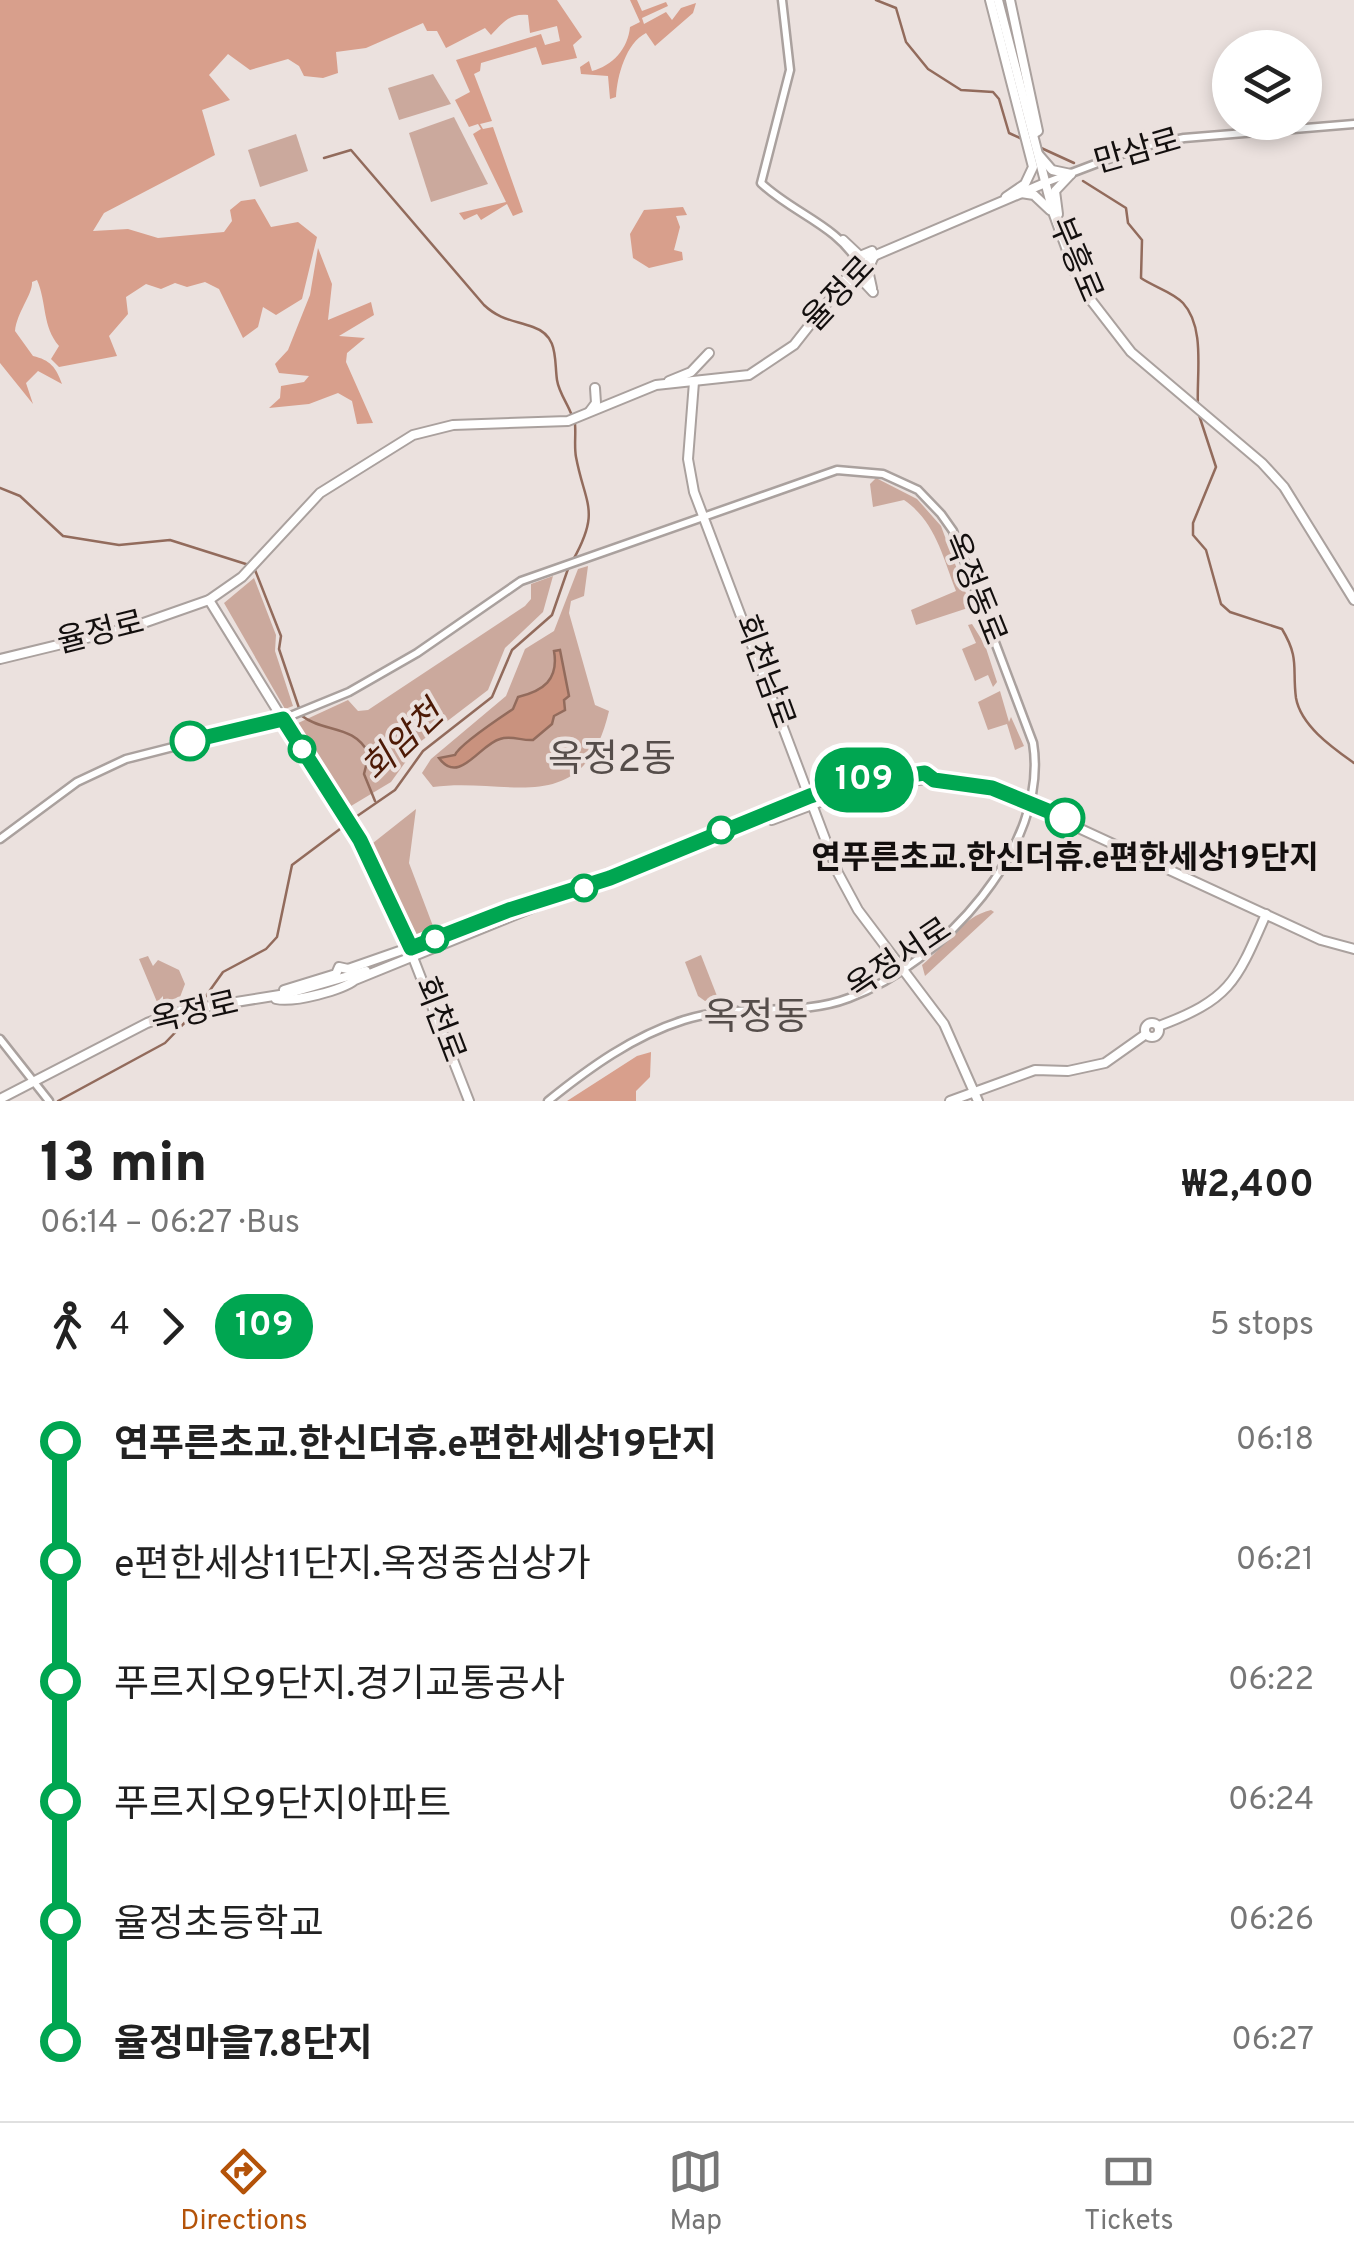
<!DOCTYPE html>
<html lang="en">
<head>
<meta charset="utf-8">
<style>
	:root { --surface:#fff; --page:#f2f2f2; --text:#222; --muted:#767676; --line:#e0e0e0; --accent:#b45309 }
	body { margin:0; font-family:Overpass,"Noto Sans KR",sans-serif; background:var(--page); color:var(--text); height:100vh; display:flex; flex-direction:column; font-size:38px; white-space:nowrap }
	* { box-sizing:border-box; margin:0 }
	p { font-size:32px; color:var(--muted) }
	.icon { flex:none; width:55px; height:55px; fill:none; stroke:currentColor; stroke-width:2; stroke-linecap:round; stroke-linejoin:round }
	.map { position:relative; height:1101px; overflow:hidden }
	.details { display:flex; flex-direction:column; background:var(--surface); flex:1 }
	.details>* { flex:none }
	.badge { padding:0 20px; border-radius:32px; font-size:35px; line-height:65px }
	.controls { position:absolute; left:1212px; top:30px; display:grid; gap:20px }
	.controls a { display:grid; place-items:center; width:110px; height:110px; border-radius:50%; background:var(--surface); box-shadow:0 5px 15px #0003; font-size:50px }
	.map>.badge { position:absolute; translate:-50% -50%; box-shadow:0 0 0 5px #fff }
	.legs { display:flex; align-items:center; gap:15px; height:110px; padding:0 40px; font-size:32px }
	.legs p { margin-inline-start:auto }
	.headline { display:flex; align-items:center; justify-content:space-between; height:170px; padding:0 40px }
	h1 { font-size:55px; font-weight:800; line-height:75px }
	ul { padding:0 40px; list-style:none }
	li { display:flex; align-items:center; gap:35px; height:120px; font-size:38px }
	li i { display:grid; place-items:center; width:15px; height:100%; margin:0 12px; background:currentColor }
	li i::after { content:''; width:25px; height:25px; margin:-12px; border:8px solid; border-radius:50%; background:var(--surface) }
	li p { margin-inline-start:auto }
	li:first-child i { background:linear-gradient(#0000 50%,currentColor 0) }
	li:last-child i { background:linear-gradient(currentColor 50%,#0000 0) }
	.tabs { display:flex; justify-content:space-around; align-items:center; height:140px; border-top:2px solid var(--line); background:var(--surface); font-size:28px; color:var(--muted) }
	.tabs a { display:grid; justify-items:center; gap:5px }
	.tabs .active { color:var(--accent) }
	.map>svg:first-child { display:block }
</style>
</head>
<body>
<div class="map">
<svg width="1354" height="1101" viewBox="0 0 1354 1101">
	<rect width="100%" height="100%" fill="#ebe1de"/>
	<g fill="#cba99d">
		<path d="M433,74L451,104L399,120L388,88Z"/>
		<path d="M454,117L488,184L431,202L409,133Z"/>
		<path d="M296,134L308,171L260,187L248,150Z"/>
		<path d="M876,478L917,499L941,526L971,607L916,625L911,610L956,591C943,557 935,521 904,500L873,507L870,484Z"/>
		<path d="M588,566L584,596L571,601L569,613L595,705L609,711C583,822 507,776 433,787L422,773L431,759L506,696L525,649L554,631L578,569Z"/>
		<path d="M553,576L543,612L505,648L488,690L420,742L391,782L351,806L296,724L348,700L358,711L368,710L525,606L531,599V584Z"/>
		<path d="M254,578L276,635L275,651L293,706L285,709L224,603Z"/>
		<path d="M972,624L985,645L997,682L993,687L988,675L975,681L962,649L976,643L968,625Z"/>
		<path d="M1000,691L1009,722L1011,717L1024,746L1015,750L1007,724L988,730L978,702Z"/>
		<path d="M416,809L409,863L436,934L413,938L373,843Z"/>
		<path d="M991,910L994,912L925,976L922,965C943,948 963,916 991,910Z"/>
		<path d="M701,955L717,996L705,1001L698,996L685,962Z"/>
		<path d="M148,956L153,966L158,960L179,970L185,984L180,997L163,1002V996L157,1002L139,959Z"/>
	</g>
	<g fill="#d89f8c">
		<path d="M0,0H557L582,37L573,45L577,58L542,65L536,47L481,63L480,71L474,74L492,121L480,124L483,129L493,127L523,212L513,216L507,204L481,220L477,214L464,220L459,213L506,202L473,134L481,129L478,124L469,127L455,100L470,92L456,60L541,34L545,45L560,41L557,26L530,33L528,15C509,13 503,23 491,35L485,28L446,48L437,31H427L423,23L366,48L336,52L338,73L323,78L304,76L299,66L288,59L250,70L228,54L209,75L230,100L202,110L215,155L104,213L93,231L128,229L158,238L224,232L232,221L230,210L241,201L255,199L271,227L298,222L317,237L302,299L276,315L263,307L258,327L243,338L219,289L205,282L187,287L175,283L161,289L146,284L126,297L128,314L109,336L117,356L59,367L51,359L59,346C42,326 47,303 37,280L32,282C33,294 17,312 15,331L33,356C50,360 56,367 62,384L38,371L26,383L33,404L0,363Z"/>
		<path d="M630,0H637L642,11L666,2L668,6L642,18L644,24L666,12L672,20L681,8L696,3L693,13L655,46L646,33C626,43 617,76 616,97L610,99L608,76L581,74L580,67L589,61L592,71C612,66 628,49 630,27L640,22Z"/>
		<path d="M683,207L687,215L676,216L680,227L674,250L682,252L683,260L649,268L633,258L630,234L644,210Z"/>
		<path d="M318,248L332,284L328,320L371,302L374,315L339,336L365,338L347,353L346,362L373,423L357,424L352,401L338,393L309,404L269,408L280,398L281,386L304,382L309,376L279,373L275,364L288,350L310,295Z"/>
		<path d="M651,1052L650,1077L636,1091V1101H567L637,1056Z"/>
	</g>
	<path fill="#c9927e" stroke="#926b5c" stroke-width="2.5" d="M560,650L569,696L564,700L565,710L554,716L552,724L533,740C522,741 511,735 500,739C480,744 459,786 439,758L455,755C459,745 501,717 513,709L518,697C543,691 559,680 554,651Z"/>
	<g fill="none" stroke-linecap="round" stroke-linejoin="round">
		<g stroke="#926b5c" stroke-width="2.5">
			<path d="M876,0L896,8L906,42L928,69L961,90L993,92L999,99L1009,133L1022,139"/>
			<path d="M1039,147L1074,163"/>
			<path d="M324,158L351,150L484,305C500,320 513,320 533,327C559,336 554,359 557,380C559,393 568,404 572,416"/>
			<path d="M1083,181L1126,208L1128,223L1142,240L1141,278C1154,287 1173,292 1183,303C1206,328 1196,376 1198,407"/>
			<path d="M1199,415L1216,467L1193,523V535L1206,550L1221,604L1230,612L1282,629C1300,659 1292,668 1296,698C1301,726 1333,748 1354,763"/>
			<path d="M0,488L20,496L63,536L119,545L170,540L249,565"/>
			<path d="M573,560C601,510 585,505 576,457C574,446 576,435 575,424"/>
			<path d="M255,570L281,636L279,649L299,708"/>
			<path d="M302,716C324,733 354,724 369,754L364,774L375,801"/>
			<path d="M350,821L395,790L423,751L492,697L512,650L552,615L569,566"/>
			<path d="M198,1007L223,972L266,949L277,937L292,865L344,826"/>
			<path d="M58,1101L165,1043L194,1013"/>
		</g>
		<g stroke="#cbc2bf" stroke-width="8" stroke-dasharray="8 4" stroke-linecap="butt">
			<path d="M814,799L847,788"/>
			<path d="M366,971L416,951"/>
		</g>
		<defs>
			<g id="tertiary">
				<path d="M782,0L790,70L761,183C794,214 837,225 860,265"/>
				<path d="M1045,183L1140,147L1184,138L1354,124"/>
				<path d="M0,839L77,782L126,759L283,719L349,692L417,653L521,581L837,470L883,474L918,490L941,514L953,531L1033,743C1050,847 941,964 849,998C797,1018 739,1002 684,1020C633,1036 589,1068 548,1101"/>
				<path d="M0,1039L49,1101"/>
			</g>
			<g id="secondary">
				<path d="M990,0L1033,167L1025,184L1006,197"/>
				<path d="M998,0L1053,212L1080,286L1131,352L1262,463L1284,487L1354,600"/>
				<path d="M1010,0L1038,131L1033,134"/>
				<path d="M1039,155L1052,170L1071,174"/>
				<path d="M1021,193L1034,195L1050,210"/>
				<path d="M1058,214L1055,191L1071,174"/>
				<path d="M843,240L860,256L872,251"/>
				<path d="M847,283L859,277L873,292"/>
				<path d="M872,288L868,270L873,258"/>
				<path d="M669,381L691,372L709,353"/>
				<path d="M694,382L688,459L694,492L838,873L858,910L944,1024L978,1101"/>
				<path d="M590,411L596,403L595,388"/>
				<path d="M209,600L384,883L469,1101"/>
				<path d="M0,659L132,627L209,600L242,577L320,493L413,435L453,425L568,421L656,385L749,375L794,345L849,275L876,255L1045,183"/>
				<path d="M893,776L925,773L932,778"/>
				<path d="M847,788L927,779L992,788L1321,940L1354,949"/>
				<path d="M768,812L849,783"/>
				<path d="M772,820L836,796L882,786"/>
				<path d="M575,891L776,813"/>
				<path d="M284,990L336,974L339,967L348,969L574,890"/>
				<path d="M276,999C294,1003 343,990 355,980L579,889"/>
				<circle cx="1152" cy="1030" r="7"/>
				<path d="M1159,1026C1230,999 1236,983 1266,914"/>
				<path d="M0,1099L147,1023L180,1011L286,994L366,971"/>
				<path d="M950,1101L1035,1070L1068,1071L1105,1063L1146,1034"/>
			</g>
		</defs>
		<use href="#tertiary" stroke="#aaa19e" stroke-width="11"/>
		<use href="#secondary" stroke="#aaa19e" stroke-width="12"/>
		<use href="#tertiary" stroke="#fff" stroke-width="6"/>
		<use href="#secondary" stroke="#fff" stroke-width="8"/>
	</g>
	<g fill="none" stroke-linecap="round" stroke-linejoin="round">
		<defs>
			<path id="line-1" d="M190,741L283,719L360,840L411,948L509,910L610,878L810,796L850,783L925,773L934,780L992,788L1065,818"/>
		</defs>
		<use href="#line-1" stroke="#fff" stroke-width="22"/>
		<use href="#line-1" stroke="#00a651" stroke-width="15"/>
	</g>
	<g fill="#fff" stroke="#00a651" stroke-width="5">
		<circle cx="190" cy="741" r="18"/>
		<circle cx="302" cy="749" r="12"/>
		<circle cx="1065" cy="818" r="18"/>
		<circle cx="721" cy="830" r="12"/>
		<circle cx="584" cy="888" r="12"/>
		<circle cx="435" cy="939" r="12"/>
	</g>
	<g text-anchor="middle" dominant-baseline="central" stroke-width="8" stroke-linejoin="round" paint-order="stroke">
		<g font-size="32" fill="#130f0e" stroke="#ebe1de">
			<text transform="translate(1138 153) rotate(-16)">만삼로</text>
			<text transform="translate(1074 260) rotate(67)">부흥로</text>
			<text transform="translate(840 295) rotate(-47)">율정로</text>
			<text transform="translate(973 589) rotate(68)">옥정동로</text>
			<text transform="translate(101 634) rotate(-14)">율정로</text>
			<text transform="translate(763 672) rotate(70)">회천남로</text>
			<text transform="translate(900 960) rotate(-34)">옥정서로</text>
			<text transform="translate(195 1014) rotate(-13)">옥정로</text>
			<text transform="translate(438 1020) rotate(69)">회천로</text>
		</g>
		<g font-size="32" font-weight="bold" fill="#130f0e" stroke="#ebe1de">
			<text x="1065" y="860">연푸른초교.한신더휴.e편한세상19단지</text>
		</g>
		<g font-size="35" font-style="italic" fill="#4d1a06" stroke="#ebe1de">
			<text transform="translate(404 743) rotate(-44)">회암천</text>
		</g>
		<g font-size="38" fill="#554d4a" stroke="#ebe1de">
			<text x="612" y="761">옥정2동</text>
			<text x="756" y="1019">옥정동</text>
		</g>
	</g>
</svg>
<div class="controls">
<a><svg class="icon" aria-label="layers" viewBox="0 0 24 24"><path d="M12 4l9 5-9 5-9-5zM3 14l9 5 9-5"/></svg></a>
</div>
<b class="badge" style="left:864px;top:780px;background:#00a651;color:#fff">109</b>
</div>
<section class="details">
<div class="headline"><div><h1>13 min</h1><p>06:14 – 06:27 · Bus</p></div><b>₩2,400</b></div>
<div class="legs"><svg class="icon" aria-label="walk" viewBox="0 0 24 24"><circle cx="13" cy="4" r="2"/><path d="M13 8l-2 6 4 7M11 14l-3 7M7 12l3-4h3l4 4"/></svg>4<svg class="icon" aria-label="forward" viewBox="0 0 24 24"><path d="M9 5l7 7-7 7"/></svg><b class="badge" style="background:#00a651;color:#fff">109</b><p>5 stops</p></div>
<ul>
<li><i style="color:#00a651"></i><b>연푸른초교.한신더휴.e편한세상19단지</b><p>06:18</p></li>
<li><i style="color:#00a651"></i><span>e편한세상11단지.옥정중심상가</span><p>06:21</p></li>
<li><i style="color:#00a651"></i><span>푸르지오9단지.경기교통공사</span><p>06:22</p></li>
<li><i style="color:#00a651"></i><span>푸르지오9단지아파트</span><p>06:24</p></li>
<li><i style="color:#00a651"></i><span>율정초등학교</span><p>06:26</p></li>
<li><i style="color:#00a651"></i><b>율정마을7.8단지</b><p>06:27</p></li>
</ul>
</section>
<nav class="tabs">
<a class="active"><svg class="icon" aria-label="directions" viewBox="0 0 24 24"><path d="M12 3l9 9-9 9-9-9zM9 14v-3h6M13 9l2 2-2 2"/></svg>Directions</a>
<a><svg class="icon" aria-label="map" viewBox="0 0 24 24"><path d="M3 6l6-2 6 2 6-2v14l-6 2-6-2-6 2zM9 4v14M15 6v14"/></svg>Map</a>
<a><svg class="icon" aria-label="tickets" viewBox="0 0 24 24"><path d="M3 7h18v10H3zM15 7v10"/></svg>Tickets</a>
</nav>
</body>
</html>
